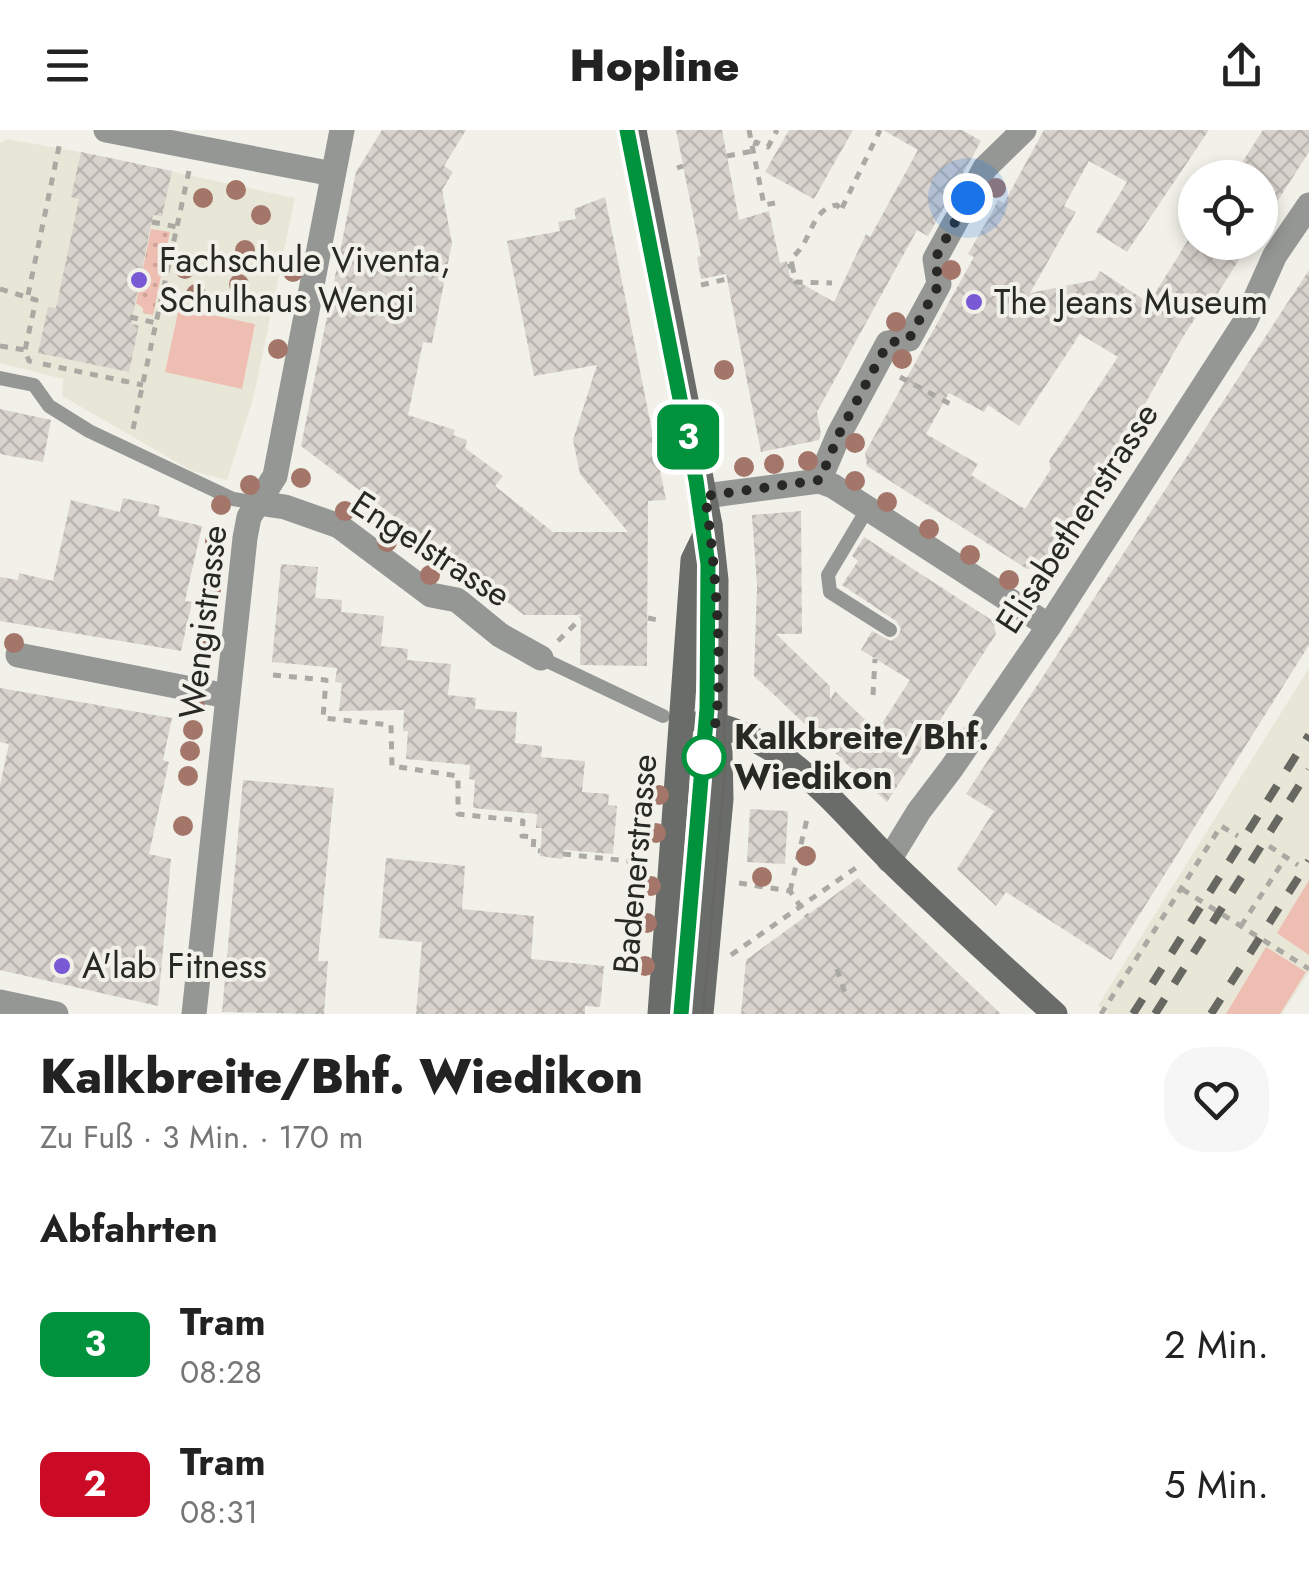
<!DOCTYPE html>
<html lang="de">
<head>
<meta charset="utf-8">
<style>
	:root { --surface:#fff; --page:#f6f6f6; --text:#222; --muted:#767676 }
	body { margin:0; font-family:Jost,sans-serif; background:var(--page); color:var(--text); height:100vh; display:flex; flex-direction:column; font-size:38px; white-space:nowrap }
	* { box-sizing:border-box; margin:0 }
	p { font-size:32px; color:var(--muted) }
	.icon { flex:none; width:55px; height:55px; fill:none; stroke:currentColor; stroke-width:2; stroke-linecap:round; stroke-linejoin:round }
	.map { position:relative; height:884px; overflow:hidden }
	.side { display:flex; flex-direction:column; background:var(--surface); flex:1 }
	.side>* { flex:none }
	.badge { padding:0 20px; border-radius:15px; font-size:35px; line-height:65px }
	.buttons { position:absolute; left:1178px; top:30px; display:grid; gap:20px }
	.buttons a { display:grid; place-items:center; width:100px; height:100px; border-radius:50%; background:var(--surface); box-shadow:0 5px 15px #0003; font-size:50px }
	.you { position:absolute; width:50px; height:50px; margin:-25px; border:8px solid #fff; border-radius:50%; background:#1a73e8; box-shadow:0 0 0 15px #1a73e833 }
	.map>.badge { position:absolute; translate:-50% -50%; box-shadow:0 0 0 5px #fff }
	h2 { padding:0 40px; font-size:38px; line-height:90px }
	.round { display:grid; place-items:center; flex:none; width:105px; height:105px; border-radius:40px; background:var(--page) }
	.overview { display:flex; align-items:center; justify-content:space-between; height:170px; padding:0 40px }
	h1 { font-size:48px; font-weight:800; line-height:75px }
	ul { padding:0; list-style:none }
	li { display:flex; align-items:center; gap:30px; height:140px; padding:0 40px }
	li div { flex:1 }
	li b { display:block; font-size:38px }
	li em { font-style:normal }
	li .badge { min-width:110px; font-weight:700; text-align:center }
	header { display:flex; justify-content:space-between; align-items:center; height:130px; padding:0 40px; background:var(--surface); font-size:45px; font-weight:800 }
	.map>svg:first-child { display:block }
</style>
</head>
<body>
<header><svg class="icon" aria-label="menu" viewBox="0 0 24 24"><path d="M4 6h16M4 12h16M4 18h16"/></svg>Hopline<svg class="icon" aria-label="share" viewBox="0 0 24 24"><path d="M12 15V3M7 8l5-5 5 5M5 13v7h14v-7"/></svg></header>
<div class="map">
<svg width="1309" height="884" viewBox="0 0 1309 884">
	<defs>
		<pattern id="garden-dots" width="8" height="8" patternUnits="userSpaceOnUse" patternTransform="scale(2.5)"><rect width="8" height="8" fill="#efbeb2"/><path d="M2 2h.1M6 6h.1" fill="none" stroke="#cda399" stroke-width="1.8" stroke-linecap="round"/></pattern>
		<pattern id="building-cross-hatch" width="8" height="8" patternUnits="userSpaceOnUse" patternTransform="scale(2.5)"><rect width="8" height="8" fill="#d9d3cd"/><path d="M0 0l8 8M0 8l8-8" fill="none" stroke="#bab5b0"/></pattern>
	</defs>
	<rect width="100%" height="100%" fill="#f2f1e9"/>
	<g fill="#e8e7d7">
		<path d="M7,9L81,22L295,68L254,266L227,350L192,341L62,266L63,249L0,233V13Z"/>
		<path d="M1309,538V842L1282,884H1107L1098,875Z"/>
	</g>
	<g fill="#efbeb2">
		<path d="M179,178L255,194L242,259L165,242Z"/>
		<path d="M1309,750V825L1277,803Z"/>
		<path d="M1266,817L1306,842L1280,884H1226Z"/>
	</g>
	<path fill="url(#garden-dots)" d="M151,99L170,102L153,185L143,183V178L136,173Z"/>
	<g fill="url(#building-cross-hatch)" fill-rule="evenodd">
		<path d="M382,0H466L444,36L453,42L442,60L452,113L432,213L423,212L408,285L455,300L453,305L467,310L465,318L503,346L495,356L553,402H628L580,344L573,310L597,235L534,246L507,111L560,101L558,92L576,89L574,79L605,67L666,370L648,371L647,536L580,535L581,485H524L301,316L356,42Z"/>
		<path d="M676,0H722L739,90L769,81L780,133L787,131L790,147L834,172L866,104L870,107L918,20L883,0H962L981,11L928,106L917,100L817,282L821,304L819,310L761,322L726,144L701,149L697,127L701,126Z"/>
		<path d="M789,0H853L814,69L765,42Z"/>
		<path d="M1044,0H1209L1127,122L1096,102L1127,52L1089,31L1064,76L1076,82L1030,163L1095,150L1100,141L1149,173L1195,99V112H1250L1213,171L1208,169L1181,210L1146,272L1040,437L1027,439L867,336L865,323L974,127L968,124L991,84L998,70L1004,73ZM1080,204L1118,227L1049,331L1051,339L1025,379L971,345L978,334L926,304L949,263L984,282L988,275L1019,296Z"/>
		<path d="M1263,0H1309V22L1260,98V48H1232Z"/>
		<path d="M81,22L172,41L162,86L153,85L131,194L139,195L129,242L38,223L48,177L56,178L79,69L71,67Z"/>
		<path d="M1309,140V515L1111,830L1006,762L996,776L957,739L994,681L966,664Z"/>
		<path d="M0,279L51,290L43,332L0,324Z"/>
		<path d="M123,368L160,376L158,386L202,396L185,471L192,472L181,521L0,491V447L18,450L19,443L53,451L71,370L120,382Z"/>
		<path d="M801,381L802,504H776L830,556V570L835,561L877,601L910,550L861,520L872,501L891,511L898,506L901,499L896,491L842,455L858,431L852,426L864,407L993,491L996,504L887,672L754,546L757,456L752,385Z"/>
		<path d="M281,434L318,437L315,468L342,470L341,482L384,486L381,516L408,519L407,530L451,534L448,565L476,568L475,579L517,582L515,613L542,616L541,627L585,631L582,662L609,664L608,675L617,676L613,724L564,720L562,729L540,726L542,698H536L537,684L473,678L475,650L469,649L470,635L406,629L408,601H403L404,580L339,581L342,553L335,552L337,538L272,532Z"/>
		<path d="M0,558L172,588L163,630L169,632L149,724L171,729L158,876L0,840V655L9,614L0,612Z"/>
		<path d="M243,650L334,658L318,831H328L324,884L222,882Z"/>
		<path d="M750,679L788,681L785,734L747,732Z"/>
		<path d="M386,728L465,736L462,779L534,786L531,829L604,836L600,877L585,876V884H416L422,812L379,808Z"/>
		<path d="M858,748L915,802L1001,884H741L746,830Z"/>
	</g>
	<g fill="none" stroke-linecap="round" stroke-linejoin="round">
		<g stroke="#aaa9a3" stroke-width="5" stroke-dasharray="8 8" stroke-linecap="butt">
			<path d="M749,0L764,75L775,73"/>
			<path d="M727,26L753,21L756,12L768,17L777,0"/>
			<path d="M677,38L683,36"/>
			<path d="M842,78L880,0"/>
			<path d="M152,92L177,97"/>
			<path d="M792,135L796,152L832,153"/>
			<path d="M788,137L792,135L791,128C813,113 809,79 837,75L843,83"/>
			<path d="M701,155L727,149"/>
			<path d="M0,159L36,170L25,220"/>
			<path d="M28,165L60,12"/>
			<path d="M130,187L156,193"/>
			<path d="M0,216L25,220L29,231L32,232"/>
			<path d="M43,234L143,255"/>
			<path d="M900,247L952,275"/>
			<path d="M133,299L189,41"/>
			<path d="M648,488L662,491"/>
			<path d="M558,511L581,488"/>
			<path d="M273,545L326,550L323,588L391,595L392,636L458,646V684L523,691L522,706L534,707L533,720L540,721"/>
			<path d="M873,565L875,529"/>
			<path d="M1269,716L1298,735"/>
			<path d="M563,724L647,733"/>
			<path d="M739,753L790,761L807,786"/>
			<path d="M1182,759L1309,839"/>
			<path d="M790,761L807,689"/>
			<path d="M1241,796L1286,727"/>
			<path d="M731,825L857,737"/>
			<path d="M837,839L845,863"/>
			<path d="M1101,884L1221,696L1238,706"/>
		</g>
		<g stroke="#949794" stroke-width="14">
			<path d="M0,248L34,255L49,276L89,301L233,369L258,373"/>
			<path d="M868,378L828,445L830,462L890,500"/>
			<path d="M541,528L663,586"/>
			<path d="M685,884L702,667L710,614"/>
		</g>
		<g stroke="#949794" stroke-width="25">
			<path d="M106,0L333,44"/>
			<path d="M819,351L839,304L888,213L909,209L939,154L935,129L985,38L1024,0"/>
			<path d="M705,366L819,351L833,356L1049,496"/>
			<path d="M258,373L285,377L339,396L431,465L457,470L500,505L541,528"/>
			<path d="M18,525L227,566"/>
			<path d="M889,730L919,681L951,639L1049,496L1245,192L1275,125L1309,75"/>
			<path d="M0,872L56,884"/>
			<path d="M194,884L245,408L249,387L275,346L342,0"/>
		</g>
		<g stroke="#696c68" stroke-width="25">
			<path d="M634,0L710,395L716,450L715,594L720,622L721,669L701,884"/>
			<path d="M702,592C788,605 843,686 902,742C952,790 1003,837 1055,884"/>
			<path d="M660,884L693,430L710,395"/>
		</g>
		<g stroke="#686863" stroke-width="2.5">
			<path d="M627,0L696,350L708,434L707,579L681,884"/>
			<path d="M703,884L725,640L723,505"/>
		</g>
		<g stroke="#686863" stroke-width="8" stroke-dasharray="18 18" stroke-linecap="butt">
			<path d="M1133,884L1309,605"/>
			<path d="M1155,884L1309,640"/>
			<path d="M1211,884L1309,731"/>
		</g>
	</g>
	<g fill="#a47669">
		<circle cx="996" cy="58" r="10"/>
		<circle cx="236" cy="60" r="10"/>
		<circle cx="203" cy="68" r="10"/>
		<circle cx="261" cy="85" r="10"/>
		<circle cx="245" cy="120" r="10"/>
		<circle cx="185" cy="139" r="10"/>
		<circle cx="951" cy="140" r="10"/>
		<circle cx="293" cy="142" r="10"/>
		<circle cx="239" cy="154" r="10"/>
		<circle cx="196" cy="164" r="10"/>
		<circle cx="896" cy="192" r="10"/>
		<circle cx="278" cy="219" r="10"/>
		<circle cx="902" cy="229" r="10"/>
		<circle cx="724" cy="240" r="10"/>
		<circle cx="855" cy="313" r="10"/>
		<circle cx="808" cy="331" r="10"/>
		<circle cx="774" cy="334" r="10"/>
		<circle cx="744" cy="337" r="10"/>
		<circle cx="301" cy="348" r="10"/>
		<circle cx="855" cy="351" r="10"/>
		<circle cx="250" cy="355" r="10"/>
		<circle cx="887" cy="372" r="10"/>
		<circle cx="221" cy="375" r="10"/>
		<circle cx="345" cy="381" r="10"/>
		<circle cx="929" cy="399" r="10"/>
		<circle cx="215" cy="411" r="10"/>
		<circle cx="387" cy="412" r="10"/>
		<circle cx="970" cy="425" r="10"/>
		<circle cx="213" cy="435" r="10"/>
		<circle cx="430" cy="445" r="10"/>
		<circle cx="1009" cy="450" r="10"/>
		<circle cx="211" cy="460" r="10"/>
		<circle cx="207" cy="486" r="10"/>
		<circle cx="205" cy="510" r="10"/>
		<circle cx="14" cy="513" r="10"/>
		<circle cx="201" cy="541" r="10"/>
		<circle cx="195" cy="576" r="10"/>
		<circle cx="193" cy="600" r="10"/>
		<circle cx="948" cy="601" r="10"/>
		<circle cx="190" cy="621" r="10"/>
		<circle cx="188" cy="646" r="10"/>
		<circle cx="659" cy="665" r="10"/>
		<circle cx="183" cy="696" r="10"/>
		<circle cx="656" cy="703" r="10"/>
		<circle cx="806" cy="726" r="10"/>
		<circle cx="762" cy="747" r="10"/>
		<circle cx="651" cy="756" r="10"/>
		<circle cx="647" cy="793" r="10"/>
		<circle cx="645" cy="836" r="10"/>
	</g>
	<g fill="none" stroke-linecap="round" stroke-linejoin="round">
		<defs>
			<path id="line" d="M627,0L696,350L708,434L707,579L681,884"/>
		</defs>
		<use href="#line" stroke="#fff" stroke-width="22"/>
		<use href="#line" stroke="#00923c" stroke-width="15"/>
		<path stroke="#282825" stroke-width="10" stroke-dasharray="0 18" d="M704,627C732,594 713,412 705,366L820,350L839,304L888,213L909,209L939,154L935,129L968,68"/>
	</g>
	<g fill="#7959d4" stroke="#f2f1e9" stroke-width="4">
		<circle cx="139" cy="150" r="10"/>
		<circle cx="974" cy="172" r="10"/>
		<circle cx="62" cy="836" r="10"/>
	</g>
	<circle fill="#fff" stroke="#00923c" stroke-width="5" cx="704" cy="627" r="20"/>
	<g text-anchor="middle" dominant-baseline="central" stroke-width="8" stroke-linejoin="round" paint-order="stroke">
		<g font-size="35" fill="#282825" stroke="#f2f1e9" text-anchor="start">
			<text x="159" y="130">Fachschule Viventa,<tspan x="159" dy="40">Schulhaus Wengi</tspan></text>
			<text x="994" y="172">The Jeans Museum</text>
			<text x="82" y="836">A'lab Fitness</text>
		</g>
		<g font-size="35" fill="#282825" stroke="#f2f1e9">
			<text transform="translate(1077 388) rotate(-57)">Elisabethenstrasse</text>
			<text transform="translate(431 419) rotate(33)">Engelstrasse</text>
			<text transform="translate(203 492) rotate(-83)">Wengistrasse</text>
			<text transform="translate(635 734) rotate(-85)">Badenerstrasse</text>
		</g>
		<g font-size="35" font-weight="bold" fill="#282825" stroke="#f2f1e9" text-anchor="start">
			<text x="734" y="607">Kalkbreite/Bhf.<tspan x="734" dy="40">Wiedikon</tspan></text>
		</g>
	</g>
</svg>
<div class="buttons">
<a><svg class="icon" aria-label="locate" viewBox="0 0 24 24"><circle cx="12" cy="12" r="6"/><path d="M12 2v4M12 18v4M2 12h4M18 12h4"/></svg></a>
</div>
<div class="you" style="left:968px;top:68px"></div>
<b class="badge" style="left:688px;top:307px;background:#00923c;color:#fff">3</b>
</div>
<section class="side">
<div class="overview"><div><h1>Kalkbreite/Bhf. Wiedikon</h1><p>Zu Fuß · 3 Min. · 170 m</p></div><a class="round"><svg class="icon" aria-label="heart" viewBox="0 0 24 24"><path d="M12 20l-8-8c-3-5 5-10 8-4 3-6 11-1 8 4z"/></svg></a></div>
<h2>Abfahrten</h2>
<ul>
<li><span class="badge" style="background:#00923c;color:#fff">3</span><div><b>Tram</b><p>08:28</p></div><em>2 Min.</em></li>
<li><span class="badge" style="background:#cb0a25;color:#fff">2</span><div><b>Tram</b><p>08:31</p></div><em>5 Min.</em></li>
</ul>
</section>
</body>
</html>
